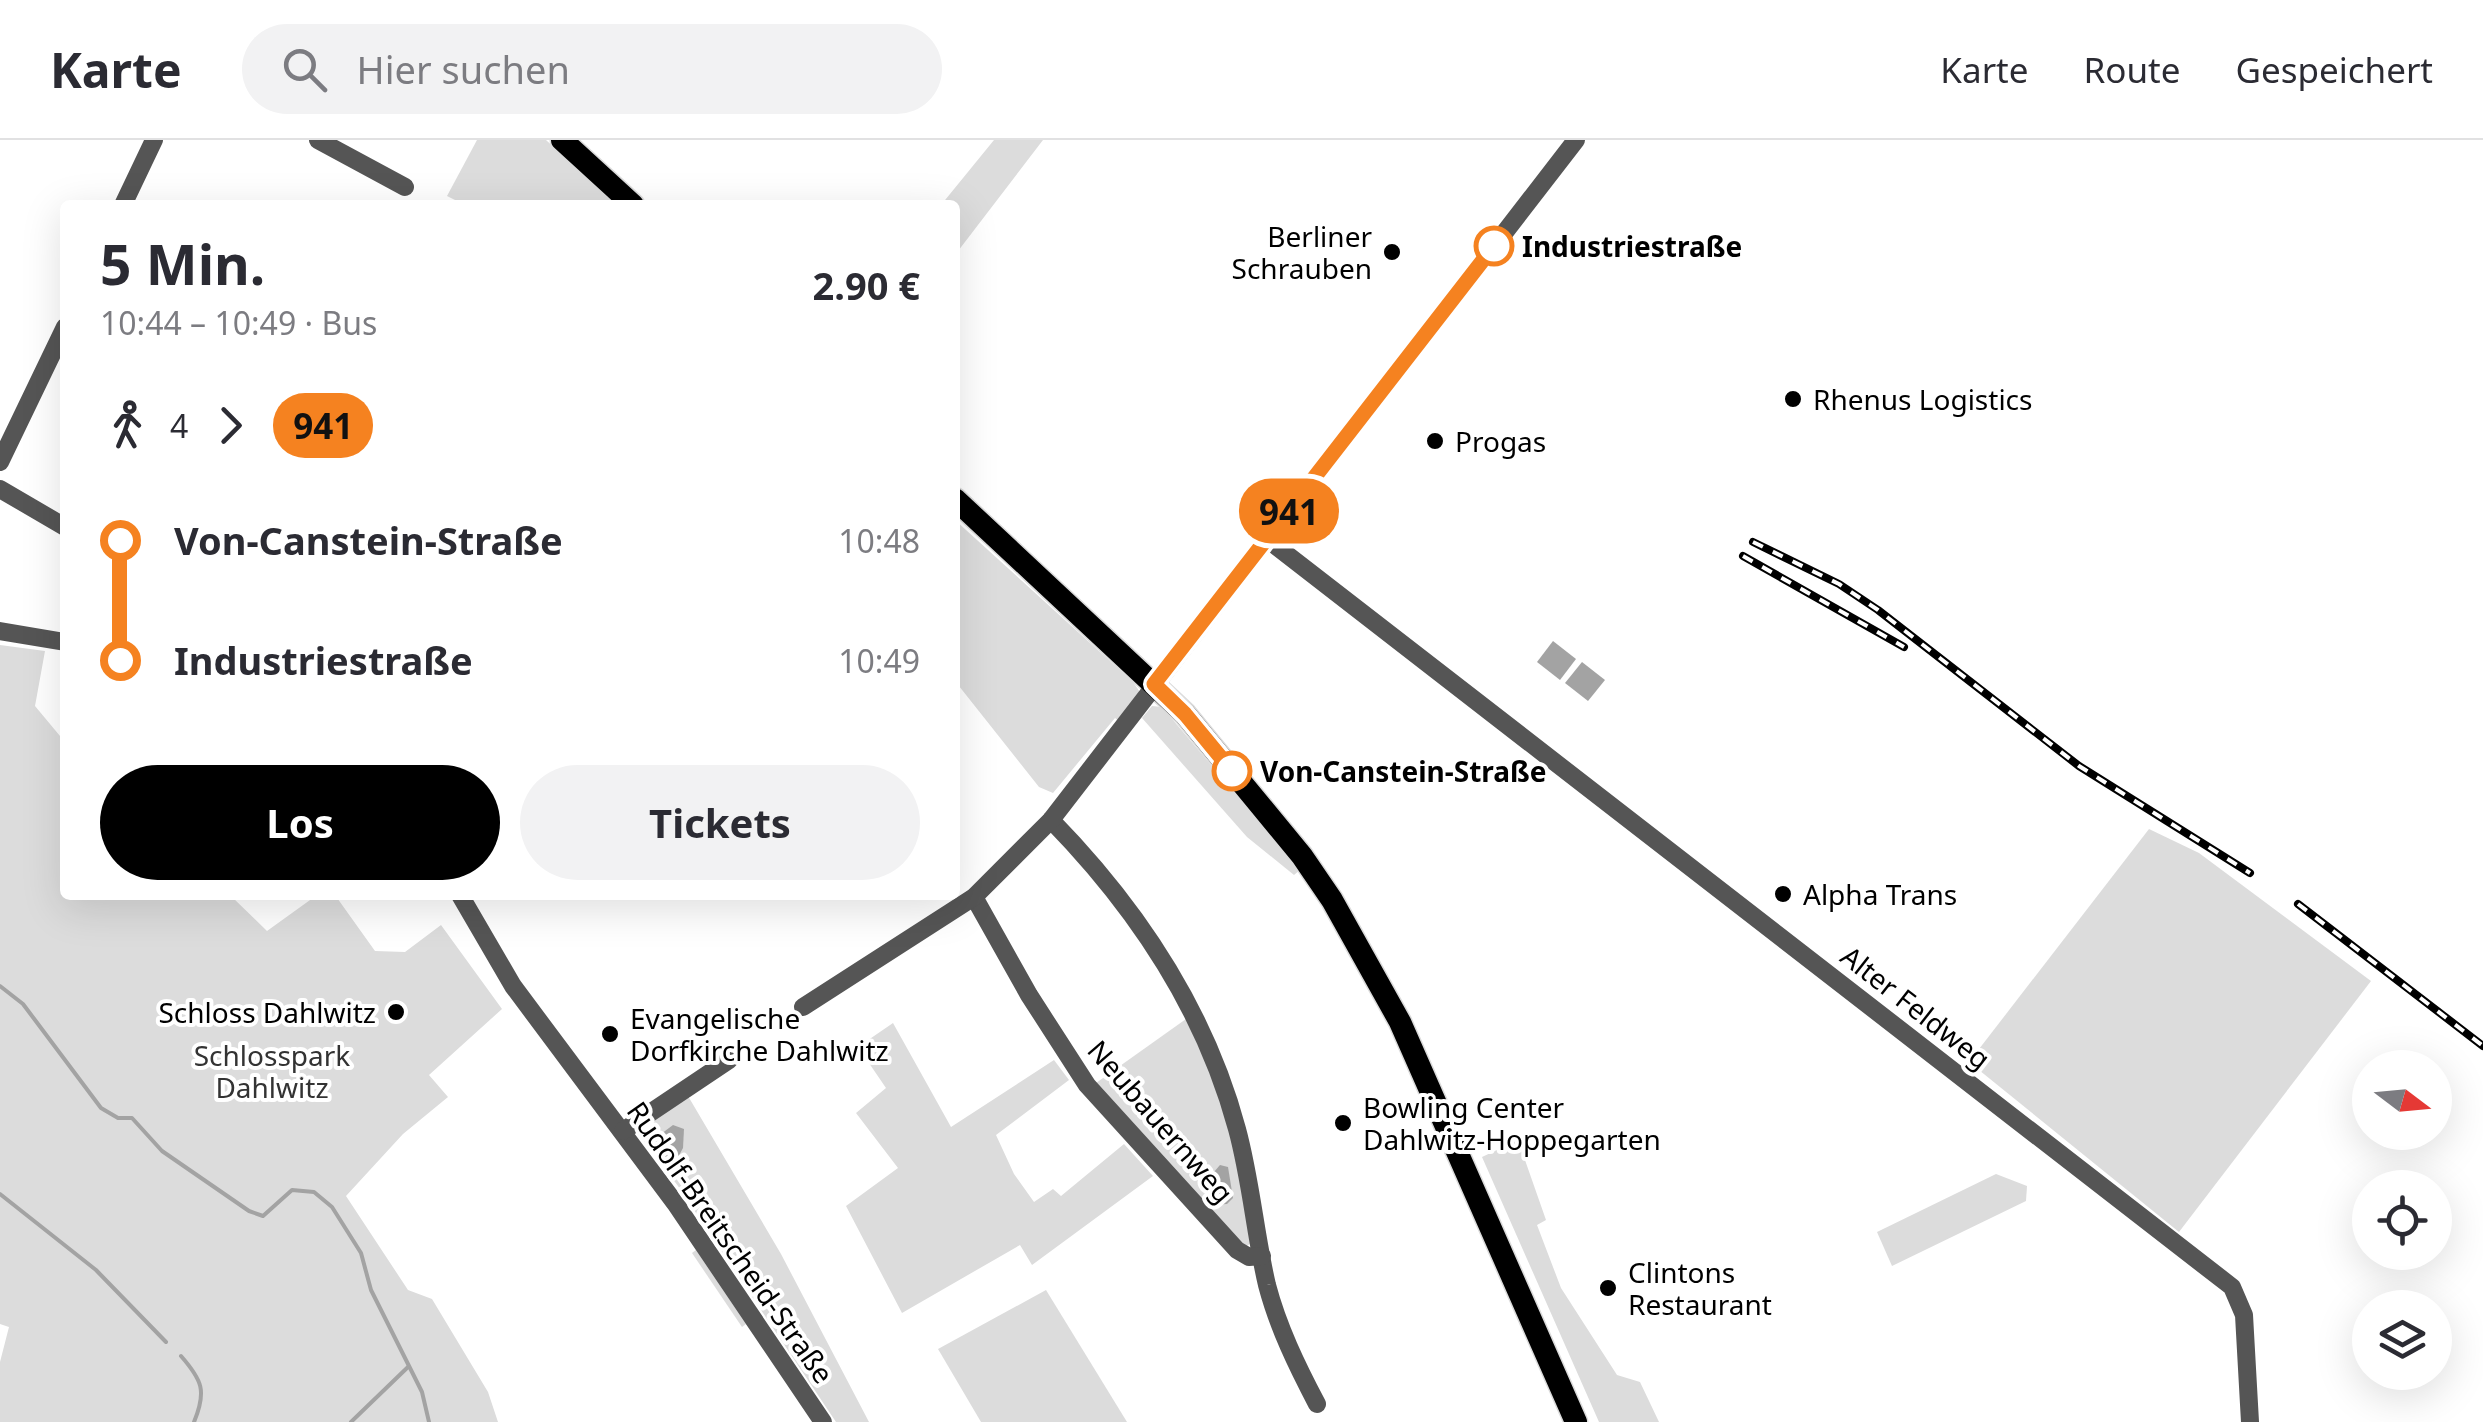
<!DOCTYPE html>
<html lang="de">
<head>
<meta charset="utf-8">
<style>
	:root { --surface:#fff; --page:#f2f2f3; --text:#2b2b33; --muted:#7c7c81; --line:#e1e1e2; --accent:#000 }
	body { margin:0; font-family:"Noto Sans",sans-serif; background:var(--page); color:var(--text); height:100vh; display:flex; flex-direction:column; font-size:38px; white-space:nowrap }
	* { box-sizing:border-box; margin:0 }
	p { font-size:32px; color:var(--muted) }
	.icon { flex:none; width:55px; height:55px; fill:none; stroke:currentColor; stroke-width:2; stroke-linecap:round; stroke-linejoin:round }
	.map { position:relative; flex:1; overflow:hidden }
	.drawer { position:absolute; left:60px; top:60px; width:900px; height:700px; display:flex; flex-direction:column; background:var(--surface); border-radius:10px; box-shadow:0 10px 40px #0002 }
	.drawer>* { flex:none }
	.badge { padding:0 20px; border-radius:32px; font-size:35px; line-height:65px }
	.needle { width:65px; rotate:106deg }
	.fabs { position:absolute; left:2352px; top:910px; display:grid; gap:20px }
	.fabs a { display:grid; place-items:center; width:100px; height:100px; border-radius:50%; background:var(--surface); box-shadow:0 10px 40px #0002; font-size:50px }
	.map>.badge { position:absolute; translate:-50% -50%; box-shadow:0 0 0 5px #fff }
	.legs { display:flex; align-items:center; gap:15px; height:110px; padding:0 40px; font-size:32px }
	.legs p { margin-inline-start:auto }
	.head { display:flex; align-items:center; justify-content:space-between; height:170px; padding:0 40px }
	h1 { font-size:55px; font-weight:700; line-height:75px }
	.action { display:flex; gap:20px; margin-top:auto; padding:20px 40px }
	.action a { flex:1; height:115px; border-radius:60px; background:var(--accent); color:#fff; font-size:40px; font-weight:700; line-height:115px; text-align:center }
	.action a+a { background:var(--page); color:var(--text) }
	ul { padding:0 40px; list-style:none }
	li { display:flex; align-items:center; gap:35px; height:120px; font-size:38px }
	li i { display:grid; place-items:center; width:15px; height:100%; margin:0 12px; background:currentColor }
	li i::after { content:''; width:25px; height:25px; margin:-12px; border:8px solid; border-radius:50%; background:var(--surface) }
	li p { margin-inline-start:auto }
	li:first-child i { background:linear-gradient(#0000 50%,currentColor 0) }
	li:last-child i { background:linear-gradient(currentColor 50%,#0000 0) }
	header { display:flex; align-items:center; gap:60px; box-sizing:border-box; height:140px; padding:0 50px; background:var(--surface); border-bottom:2px solid var(--line) }
	header strong { font-size:48px }
	nav { display:flex; gap:55px; margin-inline-start:auto; font-size:35px }
	.search { width:700px; height:90px; background:var(--page); display:flex; align-items:center; gap:25px; box-sizing:border-box; padding:0 35px; border-radius:55px; color:var(--muted); font-size:38px }
	.map>svg:first-child { display:block }
</style>
</head>
<body>
<header>
<strong>Karte</strong>
<div class="search"><svg class="icon" aria-label="search" viewBox="0 0 24 24"><circle cx="10" cy="10" r="6"/><path d="M15 15l6 6"/></svg>Hier suchen</div>
<nav><a>Karte</a><a>Route</a><a>Gespeichert</a></nav>
</header>
<div class="map">
<svg width="2483" height="1282" viewBox="0 0 2483 1282">
	<rect width="100%" height="100%" fill="#fff"/>
	<g fill="#dcdcdc">
		<path d="M477,0H546L617,65H465L447,56Z"/>
		<path d="M994,0H1043L955,115V65H941Z"/>
		<path d="M955,380L1133,542L1140,552L1120,582L1115,578L1053,653L1039,647L955,541Z"/>
		<path d="M0,505L45,511L35,566L65,602V755H230L267,791L317,755H335L375,811L405,812L441,785L502,869L429,935L448,957L403,994L346,1056L408,1150L432,1159L488,1252L498,1282H0V1222L9,1187L0,1184Z"/>
		<path d="M1152,566L1162,567L1300,730L1294,735L1247,697L1142,578Z"/>
		<path d="M2149,689L2199,713L2371,841L2179,1092L1969,922Z"/>
		<path d="M1186,879L1215,941L1234,996L1254,1101L1244,1108L1096,943Z"/>
		<path d="M893,883L951,987L1054,920L1069,940L996,995L1014,1034L1034,1062L1053,1049L1061,1056L1124,1004L1153,1036L1032,1125L1020,1105L902,1173L846,1066L898,1028L856,973L886,948L858,907Z"/>
		<path d="M688,956L781,1114L869,1282H836L678,1046L635,989Z"/>
		<path d="M1518,1000L1546,1080L1537,1085L1561,1148L1617,1235L1640,1242L1659,1282H1599L1482,1017Z"/>
		<path d="M1996,1034L2027,1046L2026,1061L1892,1126L1877,1092Z"/>
		<path d="M696,1110L746,1184L742,1187L692,1113Z"/>
		<path d="M1046,1150L1127,1282H981L938,1209Z"/>
	</g>
	<g fill="#a3a3a3">
		<path d="M1553,501L1576,519L1560,540L1537,522Z"/>
		<path d="M1582,522L1605,540L1588,561L1565,543Z"/>
		<path d="M673,985L684,989L683,1008L675,1023L667,1019L656,1002L661,994Z"/>
		<path d="M1220,1025L1228,1027L1233,1058L1227,1064L1214,1065L1201,1047Z"/>
	</g>
	<g fill="none" stroke-linecap="round" stroke-linejoin="round">
		<g stroke="#a3a3a3" stroke-width="4">
			<path d="M0,846L23,864L101,968L118,978H132L162,1011L249,1071L263,1076L292,1050L314,1052L332,1067L361,1113L371,1150L422,1252L429,1282"/>
			<path d="M0,1054L96,1130L166,1202"/>
			<path d="M181,1216C202,1240 207,1251 194,1282"/>
			<path d="M351,1282L408,1227"/>
		</g>
		<defs>
			<g id="major">
				<path d="M562,0L633,65"/>
				<path d="M955,359L1185,574L1302,716L1332,760L1400,882L1576,1282"/>
			</g>
		</defs>
		<use href="#major" stroke="#dbdbdb" stroke-width="25"/>
		<g stroke="#555" stroke-width="18">
			<path d="M318,0L405,47"/>
			<path d="M123,65L154,0"/>
			<path d="M0,322L65,187"/>
			<path d="M0,349L65,387"/>
			<path d="M1267,399L2232,1147L2244,1175L2250,1282"/>
			<path d="M0,491L65,502"/>
			<path d="M1051,680C1136,767 1205,870 1237,989C1251,1040 1255,1094 1267,1145C1278,1187 1297,1226 1317,1264"/>
			<path d="M460,755L513,846L675,1063L823,1282"/>
			<path d="M974,757L1029,855L1087,945L1237,1110L1249,1117L1262,1116"/>
			<path d="M803,867L974,757L1051,680L1576,0"/>
			<path d="M623,991L729,920"/>
		</g>
		<use href="#major" stroke="#000" stroke-width="22"/>
		<defs>
			<g id="rail">
				<path d="M1753,402L1839,444L1878,470L2079,626L2250,733"/>
				<path d="M1743,416L1904,507"/>
				<path d="M2298,764L2483,906"/>
			</g>
		</defs>
		<use href="#rail" stroke="#000" stroke-width="8"/>
		<use href="#rail" stroke="#fff" stroke-width="4" stroke-dasharray="11" stroke-linecap="butt"/>
	</g>
	<g fill="none" stroke-linecap="round" stroke-linejoin="round">
		<defs>
			<path id="line-1" d="M1232,631L1185,574L1154,544L1494,106"/>
		</defs>
		<use href="#line-1" stroke="#fff" stroke-width="22"/>
		<use href="#line-1" stroke="#f58220" stroke-width="15"/>
	</g>
	<g fill="#fff" stroke="#f58220" stroke-width="5">
		<circle cx="1494" cy="106" r="18"/>
		<circle cx="1232" cy="631" r="18"/>
	</g>
	<g fill="#000" stroke="#fff" stroke-width="4">
		<circle cx="1392" cy="112" r="10"/>
		<circle cx="1793" cy="259" r="10"/>
		<circle cx="1435" cy="301" r="10"/>
		<circle cx="1783" cy="754" r="10"/>
		<circle cx="396" cy="872" r="10"/>
		<circle cx="610" cy="894" r="10"/>
		<circle cx="1343" cy="983" r="10"/>
		<circle cx="1608" cy="1148" r="10"/>
	</g>
	<g text-anchor="middle" dominant-baseline="central" stroke-width="8" stroke-linejoin="round" paint-order="stroke">
		<g font-size="28" fill="#000" stroke="#fff" text-anchor="start">
			<text x="1372" y="96" text-anchor="end">Berliner<tspan x="1372" dy="32">Schrauben</tspan></text>
			<text x="1813" y="259">Rhenus Logistics</text>
			<text x="1455" y="301">Progas</text>
			<text x="1803" y="754">Alpha Trans</text>
			<text x="376" y="872" text-anchor="end">Schloss Dahlwitz</text>
			<text x="630" y="878">Evangelische<tspan x="630" dy="32">Dorfkirche Dahlwitz</tspan></text>
			<text x="1363" y="967">Bowling Center<tspan x="1363" dy="32">Dahlwitz-Hoppegarten</tspan></text>
			<text x="1628" y="1132">Clintons<tspan x="1628" dy="32">Restaurant</tspan></text>
		</g>
		<g font-size="28" font-weight="bold" fill="#000" stroke="#fff" text-anchor="start">
			<text x="1522" y="106">Industriestraße</text>
			<text x="1260" y="631">Von-Canstein-Straße</text>
		</g>
		<g font-size="28" fill="#000" stroke="#fff">
			<text transform="translate(1916 867) rotate(38)">Alter Feldweg</text>
			<text transform="translate(1161 981) rotate(49)">Neubauernweg</text>
			<text transform="translate(731 1102) rotate(55)">Rudolf-Breitscheid-Straße</text>
		</g>
		<g font-size="28" fill="#333" stroke="#fff">
			<text x="272" y="915">Schlosspark<tspan x="272" dy="32">Dahlwitz</tspan></text>
		</g>
	</g>
</svg>
<div class="fabs">
<a><svg class="needle" viewBox="-14 -14 28 28"><path d="M0-13l5 13h-10z" fill="#e53935"/><path d="M0 13l5-13h-10z" fill="#7c7c81"/></svg></a>
<a><svg class="icon" aria-label="locate" viewBox="0 0 24 24"><circle cx="12" cy="12" r="6"/><path d="M12 2v4M12 18v4M2 12h4M18 12h4"/></svg></a>
<a><svg class="icon" aria-label="layers" viewBox="0 0 24 24"><path d="M12 4l9 5-9 5-9-5zM3 14l9 5 9-5"/></svg></a>
</div>
<b class="badge" style="left:1289px;top:371px;background:#f58220;color:#111">941</b>
<section class="drawer">
<div class="head"><div><h1>5 Min.</h1><p>10:44 – 10:49 · Bus</p></div><b>2.90 €</b></div>
<div class="legs"><svg class="icon" aria-label="walk" viewBox="0 0 24 24"><circle cx="13" cy="4" r="2"/><path d="M13 8l-2 6 4 7M11 14l-3 7M7 12l3-4h3l4 4"/></svg>4<svg class="icon" aria-label="forward" viewBox="0 0 24 24"><path d="M9 5l7 7-7 7"/></svg><b class="badge" style="background:#f58220;color:#111">941</b></div>
<ul>
<li><i style="color:#f58220"></i><b>Von-Canstein-Straße</b><p>10:48</p></li>
<li><i style="color:#f58220"></i><b>Industriestraße</b><p>10:49</p></li>
</ul>
<div class="action"><a>Los</a><a>Tickets</a></div>
</section>
</div>
</body>
</html>
